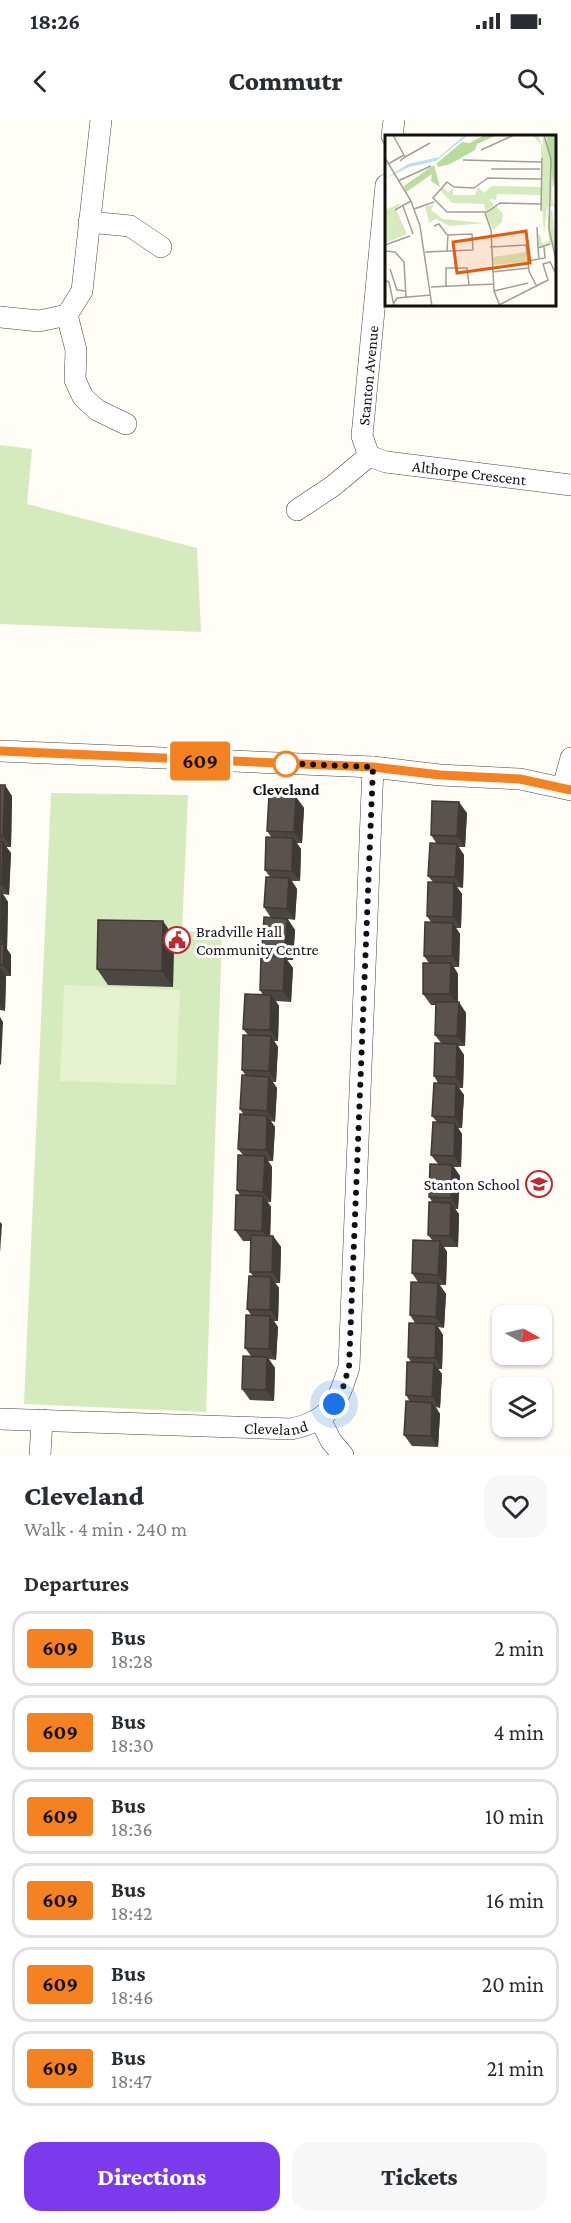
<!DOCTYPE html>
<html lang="en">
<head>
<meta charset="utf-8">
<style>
	:root { --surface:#fff; --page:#f7f7f7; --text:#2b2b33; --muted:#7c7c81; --line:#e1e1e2; --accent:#7c3aed }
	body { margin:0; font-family:"Crimson Pro",serif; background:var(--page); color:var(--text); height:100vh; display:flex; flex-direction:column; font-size:22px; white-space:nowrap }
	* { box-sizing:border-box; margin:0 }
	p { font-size:20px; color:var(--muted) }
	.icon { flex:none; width:33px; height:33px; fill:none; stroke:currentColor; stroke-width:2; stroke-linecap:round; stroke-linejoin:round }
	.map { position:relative; height:1335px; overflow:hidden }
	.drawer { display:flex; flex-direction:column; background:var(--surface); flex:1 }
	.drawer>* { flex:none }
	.badge { padding:0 12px; border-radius:4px; font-size:21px; line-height:39px }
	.needle { width:39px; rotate:98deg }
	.tools { position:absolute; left:492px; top:1185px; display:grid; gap:12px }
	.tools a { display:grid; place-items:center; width:60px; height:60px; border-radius:12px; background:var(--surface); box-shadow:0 2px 4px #0004; font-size:30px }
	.you { position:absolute; width:30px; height:30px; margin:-15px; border:4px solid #fff; border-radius:50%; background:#1a73e8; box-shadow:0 0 0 9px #1a73e833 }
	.map>.badge { position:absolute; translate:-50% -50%; box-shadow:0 0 0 3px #fff }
	h2 { padding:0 24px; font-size:22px; line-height:54px }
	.round { display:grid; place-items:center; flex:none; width:63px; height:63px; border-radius:18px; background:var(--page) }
	.summary { display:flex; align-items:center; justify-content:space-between; height:102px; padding:0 24px }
	h1 { font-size:28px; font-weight:800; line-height:45px }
	.cta { display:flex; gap:12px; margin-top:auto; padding:12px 24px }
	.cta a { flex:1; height:69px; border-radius:18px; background:var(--accent); color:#fff; font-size:24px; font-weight:800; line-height:69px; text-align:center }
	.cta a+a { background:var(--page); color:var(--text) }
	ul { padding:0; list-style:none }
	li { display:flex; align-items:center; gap:18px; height:75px; margin:0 12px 9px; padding:0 12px; border:3px solid var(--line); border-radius:18px }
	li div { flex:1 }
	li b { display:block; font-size:22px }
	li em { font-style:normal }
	li .badge { min-width:66px; font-weight:700; text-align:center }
	.status { display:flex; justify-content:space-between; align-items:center; height:42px; padding:0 30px; background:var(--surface); direction:ltr }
	.status svg { height:16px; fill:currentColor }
	header { display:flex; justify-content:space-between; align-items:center; height:78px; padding:0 24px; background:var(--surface); font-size:27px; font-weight:800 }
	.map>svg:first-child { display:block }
</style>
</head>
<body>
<div class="status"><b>18:26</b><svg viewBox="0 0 49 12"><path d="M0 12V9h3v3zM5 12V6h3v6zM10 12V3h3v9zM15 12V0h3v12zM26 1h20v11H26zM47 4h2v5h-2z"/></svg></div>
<header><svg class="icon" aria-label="back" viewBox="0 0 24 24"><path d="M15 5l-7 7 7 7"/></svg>Commutr<svg class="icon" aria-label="search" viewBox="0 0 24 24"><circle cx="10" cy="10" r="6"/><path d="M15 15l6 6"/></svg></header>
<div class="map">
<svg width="571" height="1335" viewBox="0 0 571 1335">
	<rect width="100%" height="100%" fill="#fffdf5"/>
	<g fill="#d5ebbd">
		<path d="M0,325L32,329L27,384L197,428L201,512L0,504Z"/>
		<path d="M51,673L188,675L182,811L222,813L206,1292L24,1284Z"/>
	</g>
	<path fill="#e6f2cf" d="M64,865L180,870L176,965L60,961Z"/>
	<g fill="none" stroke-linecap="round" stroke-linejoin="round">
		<defs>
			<g id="minor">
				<path d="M392,16L394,0"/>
				<path d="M89,102L130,106L161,127"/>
				<path d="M67,195L76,230L75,260L83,277L97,290L126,304"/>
				<path d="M0,197L39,201L67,195L82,171L101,0"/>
				<path id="s1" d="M369,336L362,316L386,65"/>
				<path id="s2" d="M369,336L386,342L571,365"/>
				<path d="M297,390L333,366L369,336"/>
				<path d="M0,631L373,647L440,655L520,659L571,670"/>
				<path d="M563,667L571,638"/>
				<path id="s3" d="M0,1299L291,1309C330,1301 338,1283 349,1247L373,647"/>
				<path d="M320,1299L331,1321L343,1335"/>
				<path d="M40,1335L42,1300"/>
			</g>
		</defs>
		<use href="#minor" stroke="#444" stroke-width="22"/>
		<use href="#minor" stroke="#fff" stroke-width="21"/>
	</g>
	<g fill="#4d4742">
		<path d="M0,665L12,676L11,727H6L11,733L9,775L3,774L8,782L7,829L11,835V856H6L5,891L0,890Z"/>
		<path d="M296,677L304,688L302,723H297L301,729L300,761H292L297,769L295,800L288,799L295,810L293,840H287L293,848L291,882L276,881L279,886L278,921H274L278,927L276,962H273L277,968L275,1002L271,1001L275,1007L273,1041H268L272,1047L271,1082H268L271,1087L270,1116H273L281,1127L280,1163H275L279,1168L278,1201H274L278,1207L276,1240L269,1239L275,1248L274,1281L250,1280L242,1269L251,1236L245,1228L251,1195L247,1189L253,1156L250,1152V1121H243L235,1110L240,1075L237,1070L243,1035L238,1029L244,995L240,989L246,956L242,950L248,915L243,909L263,875L260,870L268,837L262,828L271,798L264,787L270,757L265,750L272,718L267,711Z"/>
		<path d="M467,693L465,727H458L464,735L463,768L457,767L462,774L461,808H456L460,814L459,847H454L458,854V882L466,893L465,926H458L464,935L463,968H459L464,975L462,1008H458L462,1014L461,1047H454L460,1056L458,1089H455L459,1094L458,1127H444L447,1132L446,1165H440L446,1174L444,1208L438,1207L443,1215L442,1249H438L442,1254L440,1288L436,1287L440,1294L438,1327L412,1326L404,1315L410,1282L406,1275L411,1242L408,1237L415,1203L410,1195L418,1162L412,1153L432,1120L428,1115L433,1083L429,1077L438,1044L431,1035L437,1002L432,996L438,963L434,956L441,923L435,915L436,885H431L423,874L429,843L424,836L431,802L427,796L433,762L428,756L437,724L431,715Z"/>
		<path d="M174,817L173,867L108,865L97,849Z"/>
	</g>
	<g fill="#3f3936">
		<path d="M5,665L12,676L11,727L3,716Z"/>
		<path d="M296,677L304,688L302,723L294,712Z"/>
		<path d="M459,682L467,693L465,727L457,716Z"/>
		<path d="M293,718L301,729L300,761L292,751Z"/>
		<path d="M3,722L11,733L9,775L2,764Z"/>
		<path d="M457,724L464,735L463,768L455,757Z"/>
		<path d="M289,758L297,769L295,800L287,789Z"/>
		<path d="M454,763L462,774L461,808L453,797Z"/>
		<path d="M1,771L8,782L7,829L11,835V856L3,845L4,824L0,819Z"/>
		<path d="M287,799L295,810L293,840L285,829Z"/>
		<path d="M163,801L174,817L173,867L162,851Z"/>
		<path d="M453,803L460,814L459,847L452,836Z"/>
		<path d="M285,837L293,848L291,882L283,871Z"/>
		<path d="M451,843L458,854V885L450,874Z"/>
		<path d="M0,847L6,856L5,891L0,883Z"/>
		<path d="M271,875L279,886L278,921L270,910Z"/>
		<path d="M459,882L466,893L465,926L457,916Z"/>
		<path d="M0,897L3,902L1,945L0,944Z"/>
		<path d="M271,916L278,927L276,962L269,951Z"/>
		<path d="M457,924L464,935L463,968L456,957Z"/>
		<path d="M269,957L277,968L275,1002L267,991Z"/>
		<path d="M456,964L464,975L462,1008L455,997Z"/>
		<path d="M267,996L275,1007L273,1041L266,1030Z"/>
		<path d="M455,1003L462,1014L461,1047L454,1036Z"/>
		<path d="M265,1036L272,1047L271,1082L263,1072Z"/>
		<path d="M452,1045L460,1056L458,1089L451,1078Z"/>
		<path d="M263,1076L271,1087L270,1122L262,1111Z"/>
		<path d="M451,1083L459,1094L458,1127L450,1116Z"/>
		<path d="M0,1102L2,1104L0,1133Z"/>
		<path d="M273,1116L281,1127L280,1163L272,1152Z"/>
		<path d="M440,1121L447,1132L446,1165L438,1155Z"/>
		<path d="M271,1157L279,1168L278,1201L270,1190Z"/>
		<path d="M438,1163L446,1174L444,1208L436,1197Z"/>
		<path d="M270,1196L278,1207L276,1240L269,1229Z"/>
		<path d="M436,1204L443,1215L442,1249L435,1238Z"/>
		<path d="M267,1237L275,1248L274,1281L266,1270Z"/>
		<path d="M434,1243L442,1254L440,1288L432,1277Z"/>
		<path d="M432,1283L440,1294L438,1327L431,1316Z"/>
	</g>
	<g fill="#5a524d" stroke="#3f3936" stroke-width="1.5">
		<path d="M0,665H5L3,716H0Z"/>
		<path d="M269,675L296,677L294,712L267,711Z"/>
		<path d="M432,681L459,682L457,716L431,715Z"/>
		<path d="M266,717L293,718L292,751L265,750Z"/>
		<path d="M0,722H3L2,764H0Z"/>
		<path d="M430,723L457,724L455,757L428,756Z"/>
		<path d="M266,757L289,758L287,789L264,787Z"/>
		<path d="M428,762L454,763L453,797L427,796Z"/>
		<path d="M264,797L287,799L285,829L262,828Z"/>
		<path d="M98,800L163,801L162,851L97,849Z"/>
		<path d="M425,802L453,803L452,836H424Z"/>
		<path d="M0,824H4L3,845H0Z"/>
		<path d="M261,836L285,837L283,871L260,870Z"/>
		<path d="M423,843H451L450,874H423Z"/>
		<path d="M245,874L271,875L270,910L243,909Z"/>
		<path d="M436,882H459L457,916L435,915Z"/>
		<path d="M243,915L271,916L269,951L242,950Z"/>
		<path d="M435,923L457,924L456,957L434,956Z"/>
		<path d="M242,955L269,957L267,991L240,989Z"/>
		<path d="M434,963L456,964L455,997L432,996Z"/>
		<path d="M240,994L267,996L266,1030L238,1029Z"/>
		<path d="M433,1002L455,1003L454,1036L431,1035Z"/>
		<path d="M238,1035L265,1036L263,1072L237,1070Z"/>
		<path d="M430,1044L452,1045L451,1078L429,1077Z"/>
		<path d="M236,1075L263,1076L262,1111L235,1110Z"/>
		<path d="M429,1082L451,1083L450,1116L428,1115Z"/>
		<path d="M251,1115L273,1116L272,1152H250Z"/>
		<path d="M413,1120L440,1121L438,1155L412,1153Z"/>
		<path d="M249,1156L271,1157L270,1190L247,1189Z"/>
		<path d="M411,1162L438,1163L436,1197L410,1195Z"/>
		<path d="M246,1195L270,1196L269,1229L245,1228Z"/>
		<path d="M409,1203L436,1204L435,1238L408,1237Z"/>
		<path d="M243,1236L267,1237L266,1270L242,1269Z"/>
		<path d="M407,1242L434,1243L432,1277L406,1275Z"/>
		<path d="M406,1281L432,1283L431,1316L404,1315Z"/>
	</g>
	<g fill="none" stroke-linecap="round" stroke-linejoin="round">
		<defs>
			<path id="line" d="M0,631L373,647L440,655L520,659L571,670"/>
		</defs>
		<use href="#line" stroke="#fff" stroke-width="14"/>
		<use href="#line" stroke="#f58220" stroke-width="9"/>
		<path stroke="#111" stroke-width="6" stroke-dasharray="0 10.8" d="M286,644L278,643L373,647L349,1247L341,1274L334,1284"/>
	</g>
	<defs>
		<symbol id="civic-ring" viewBox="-11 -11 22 22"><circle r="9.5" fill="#fff" stroke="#c4262e" stroke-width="1.5"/><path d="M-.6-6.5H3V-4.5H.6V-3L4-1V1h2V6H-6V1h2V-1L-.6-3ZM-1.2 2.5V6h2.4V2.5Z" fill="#c4262e"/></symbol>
		<symbol id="school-ring" viewBox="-11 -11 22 22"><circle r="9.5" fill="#fff" stroke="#c4262e" stroke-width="1.5"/><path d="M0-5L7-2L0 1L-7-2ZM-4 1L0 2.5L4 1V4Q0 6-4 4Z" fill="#c4262e"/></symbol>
	</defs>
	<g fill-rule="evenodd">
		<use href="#civic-ring" x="162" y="805" width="30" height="30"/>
		<use href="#school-ring" x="524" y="1049" width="30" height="30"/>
	</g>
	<circle fill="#fff" stroke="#f58220" stroke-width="3" cx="286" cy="644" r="12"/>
	<g text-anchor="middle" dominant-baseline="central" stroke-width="6" stroke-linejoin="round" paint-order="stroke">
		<g font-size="16" fill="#111" stroke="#fff">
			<text stroke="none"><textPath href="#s1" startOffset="82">Stanton Avenue</textPath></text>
			<text stroke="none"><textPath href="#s2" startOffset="102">Althorpe Crescent</textPath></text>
			<text stroke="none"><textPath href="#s3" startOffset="276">Cleveland</textPath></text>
		</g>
		<g font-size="16" font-weight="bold" fill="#111" stroke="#fff">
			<text x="286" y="669">Cleveland</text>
		</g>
		<g font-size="16" fill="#111" stroke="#fff" text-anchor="start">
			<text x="196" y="811">Bradville Hall<tspan x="196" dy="18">Community Centre</tspan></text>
			<text x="520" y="1064" text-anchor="end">Stanton School</text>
		</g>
	</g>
	<g transform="translate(385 15)">
		<rect width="171" height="171" fill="#fffdf5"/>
		<path d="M147,0H153L157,11V21L158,0L165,12L171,48L167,52L168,70L171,68L169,71L163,72V82L167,74L171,114L166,109L153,113L152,100H155L157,109L164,106L162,70L159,99L156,60L112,59L111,65L104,64L109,70L101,77L99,69L67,68L55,55L58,52L63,57L68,53V60H90L93,52L99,58L107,51L156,52V10ZM16,68L11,74L22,99L0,108V70L2,74ZM49,70L46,75L58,84L101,88L64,91L51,84L44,88L40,71ZM111,71L118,79L117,87L108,95L101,79ZM141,117L142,127L109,130L108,122Z" fill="#d5ebbd"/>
		<path d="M100,0H112L92,9L90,15L65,29L54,32L51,29L77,7L84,8ZM161,0H170L171,48L168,45ZM49,30L55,52L46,46L47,39L21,57L19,51Z" fill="#b9dc9c"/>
		<path d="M80,0H83L51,26L24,32L0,44L23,29L54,22Z" fill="#b9e0f7"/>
		<path fill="none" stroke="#a09f9a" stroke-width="1.5" d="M8,0L20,22L15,26M159,0L166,24L164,94L171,125M96,15L129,0M20,22L45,8M0,23L26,66L35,91L47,171M78,25L157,27M3,29L19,20M106,34H155M13,46L46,31M156,69L115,68L102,77H62L48,63L62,47L69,52L89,53L103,43L156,44M18,71L28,99M29,74L49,67M10,75L26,66M156,76L157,23M100,78L106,95L109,156L115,171M49,91L54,89L62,100M152,92L153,113M0,110L25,101M105,112L141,110L144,136L152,152M0,116L10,117L19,127L21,162M62,116L63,100L87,99L88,115M40,117L88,115M154,123L153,113L165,109M143,126L160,123L159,112M5,134L12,155L21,156M107,137L144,133M0,145L4,147L9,171M61,151V133H82L84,150M46,152L109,149M109,156L143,148M9,168L12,163L46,160M114,170L163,145L158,129L165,127L171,139"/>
		<path fill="#e8590c" fill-opacity="0.15" stroke="#e8590c" stroke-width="3" d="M141,96L145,128L72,138L68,107Z"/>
		<rect width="171" height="171" fill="none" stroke="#111" stroke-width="3"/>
	</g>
</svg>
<div class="tools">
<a><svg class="needle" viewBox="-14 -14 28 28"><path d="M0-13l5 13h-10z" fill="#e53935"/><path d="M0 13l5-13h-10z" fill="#7c7c81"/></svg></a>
<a><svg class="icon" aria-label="layers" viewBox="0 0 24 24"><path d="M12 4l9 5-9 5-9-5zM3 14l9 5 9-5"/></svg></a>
</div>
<div class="you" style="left:334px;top:1284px"></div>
<b class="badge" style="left:200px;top:641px;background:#f58220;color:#111">609</b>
</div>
<section class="drawer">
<div class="summary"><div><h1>Cleveland</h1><p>Walk · 4 min · 240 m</p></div><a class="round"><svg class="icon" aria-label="heart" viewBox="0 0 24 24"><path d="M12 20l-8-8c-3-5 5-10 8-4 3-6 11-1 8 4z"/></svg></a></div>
<h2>Departures</h2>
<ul>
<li><span class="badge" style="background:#f58220;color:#111">609</span><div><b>Bus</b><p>18:28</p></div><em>2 min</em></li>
<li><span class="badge" style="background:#f58220;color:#111">609</span><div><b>Bus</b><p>18:30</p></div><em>4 min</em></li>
<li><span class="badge" style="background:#f58220;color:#111">609</span><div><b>Bus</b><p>18:36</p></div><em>10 min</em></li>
<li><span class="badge" style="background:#f58220;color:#111">609</span><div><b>Bus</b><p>18:42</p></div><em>16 min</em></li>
<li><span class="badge" style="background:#f58220;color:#111">609</span><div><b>Bus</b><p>18:46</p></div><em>20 min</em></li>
<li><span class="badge" style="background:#f58220;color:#111">609</span><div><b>Bus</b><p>18:47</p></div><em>21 min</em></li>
</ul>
<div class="cta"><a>Directions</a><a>Tickets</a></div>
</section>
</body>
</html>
